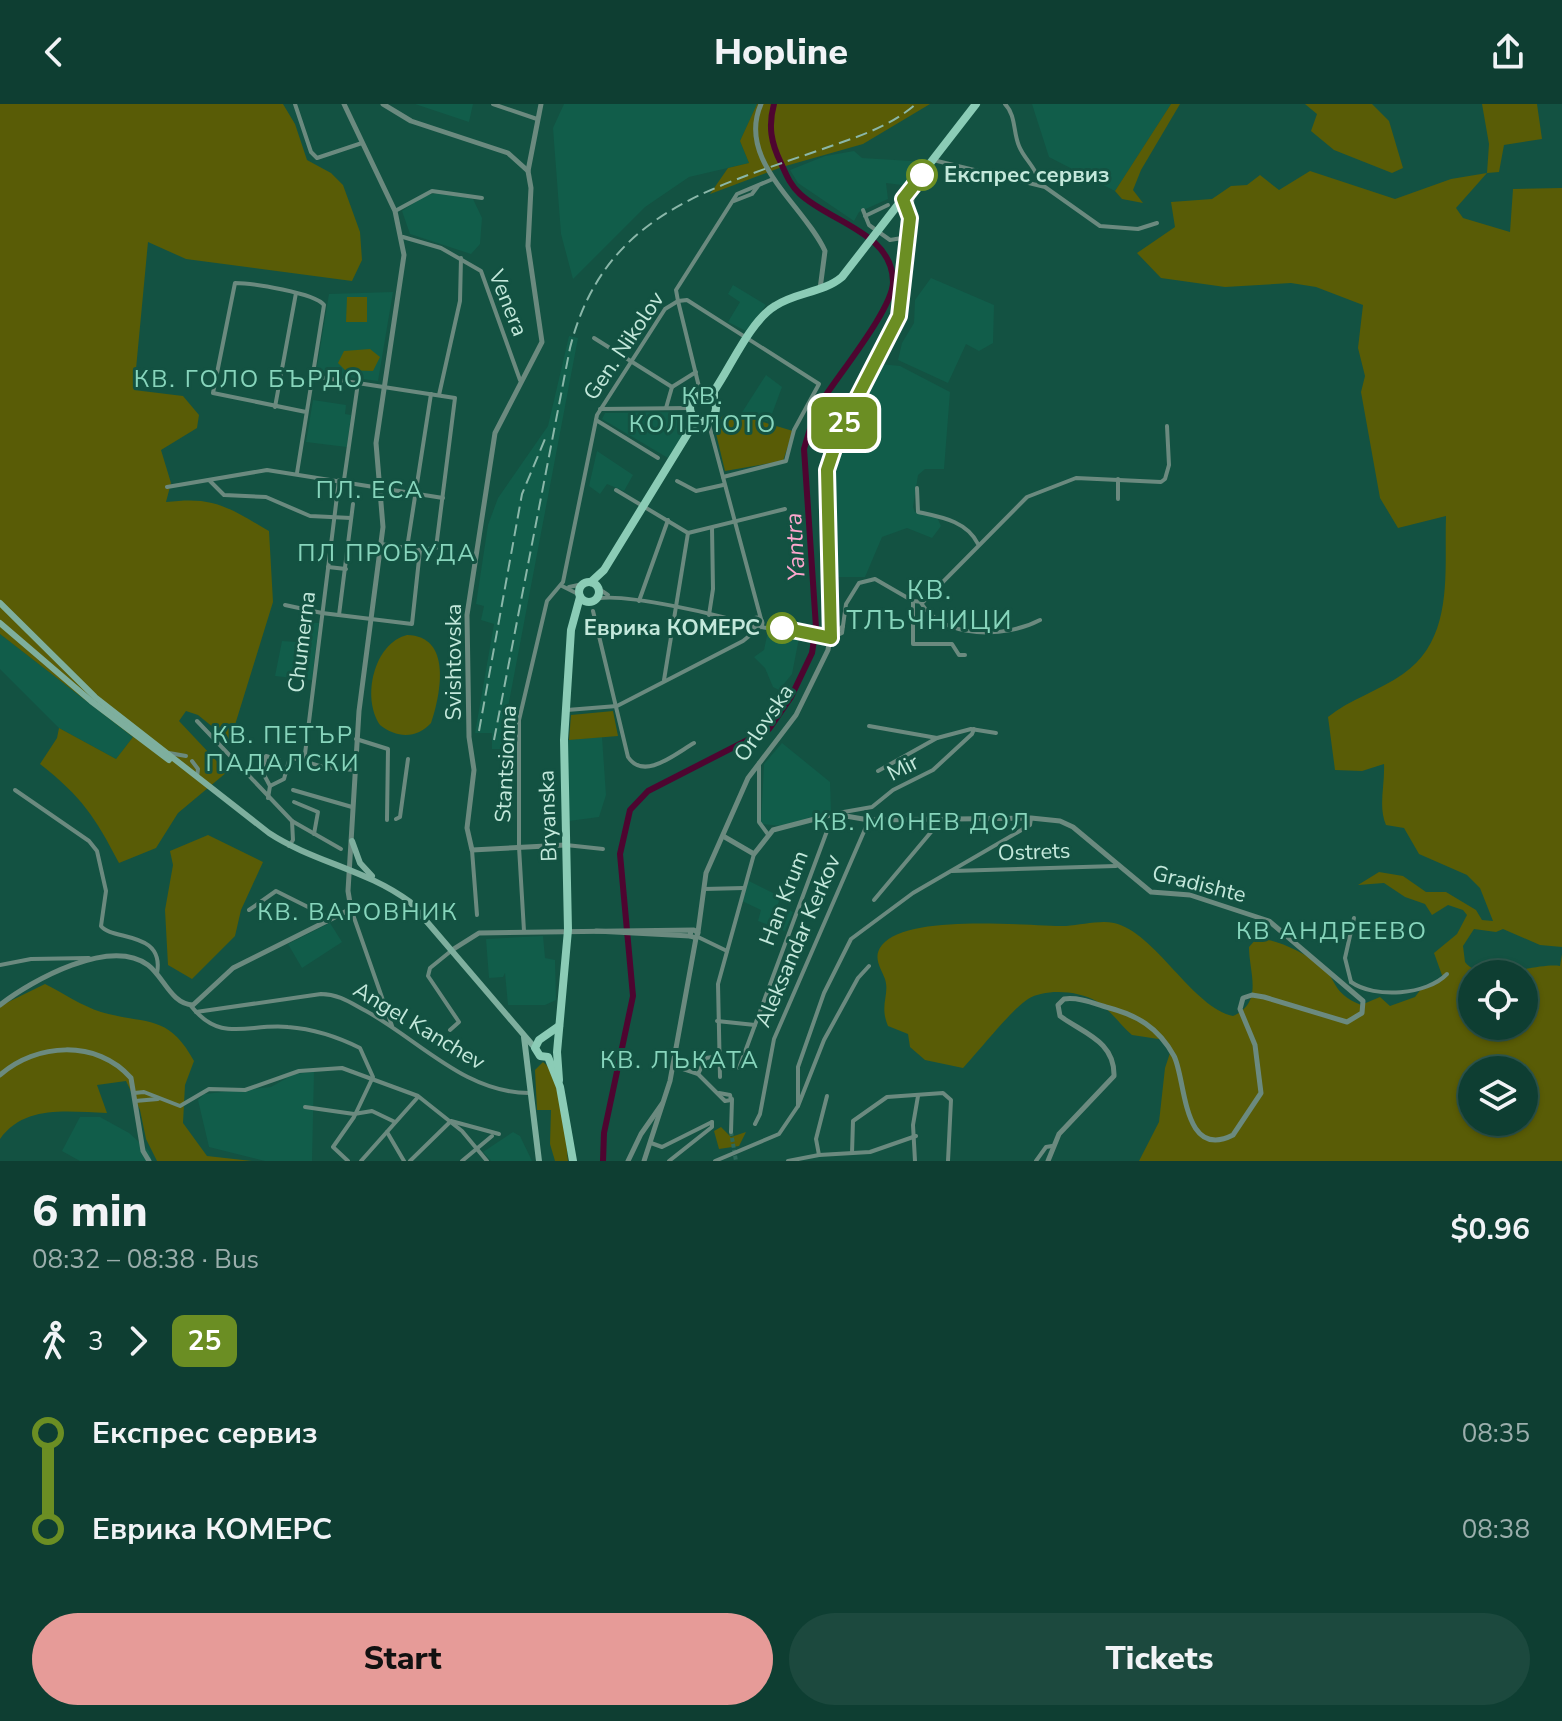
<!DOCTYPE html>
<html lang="en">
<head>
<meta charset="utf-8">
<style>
	:root { --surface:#0e3e32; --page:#1c493e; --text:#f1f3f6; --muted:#9baeac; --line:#2e574d; --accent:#e69b98 }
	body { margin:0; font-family:"Nunito Sans",sans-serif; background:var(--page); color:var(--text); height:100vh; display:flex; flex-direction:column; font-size:30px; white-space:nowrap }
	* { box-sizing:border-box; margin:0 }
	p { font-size:26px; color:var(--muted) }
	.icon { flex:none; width:44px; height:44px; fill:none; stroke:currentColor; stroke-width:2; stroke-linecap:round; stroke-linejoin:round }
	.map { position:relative; height:1057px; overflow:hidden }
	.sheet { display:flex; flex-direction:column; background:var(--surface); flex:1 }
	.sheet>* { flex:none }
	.badge { padding:0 16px; border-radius:12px; font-size:28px; line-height:52px }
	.tools { position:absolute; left:1458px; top:856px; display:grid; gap:16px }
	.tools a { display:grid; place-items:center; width:80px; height:80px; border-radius:50%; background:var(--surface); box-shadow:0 2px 6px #0004,0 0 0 2px var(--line); font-size:40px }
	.map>.badge { position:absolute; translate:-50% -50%; box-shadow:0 0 0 4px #fff }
	.legs { display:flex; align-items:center; gap:12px; height:88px; padding:0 32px; font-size:26px }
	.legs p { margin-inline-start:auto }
	.head { display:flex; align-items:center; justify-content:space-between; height:136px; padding:0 32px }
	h1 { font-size:44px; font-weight:800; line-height:60px }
	.cta { display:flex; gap:16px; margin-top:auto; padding:16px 32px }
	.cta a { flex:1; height:92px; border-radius:48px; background:var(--accent); color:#111; font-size:32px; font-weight:800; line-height:92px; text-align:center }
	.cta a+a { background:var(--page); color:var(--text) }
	ul { padding:0 32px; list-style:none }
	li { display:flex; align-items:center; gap:28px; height:96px; font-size:30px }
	li i { display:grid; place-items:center; width:12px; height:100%; margin:0 10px; background:currentColor }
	li i::after { content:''; width:20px; height:20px; margin:-10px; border:6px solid; border-radius:50%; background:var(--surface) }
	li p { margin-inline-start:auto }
	li:first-child i { background:linear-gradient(#0000 50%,currentColor 0) }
	li:last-child i { background:linear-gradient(currentColor 50%,#0000 0) }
	header { display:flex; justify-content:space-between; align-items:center; height:104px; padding:0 32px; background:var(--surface); font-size:36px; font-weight:800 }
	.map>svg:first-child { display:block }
</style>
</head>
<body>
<header><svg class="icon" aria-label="back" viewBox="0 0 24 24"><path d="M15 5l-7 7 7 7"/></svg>Hopline<svg class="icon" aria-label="share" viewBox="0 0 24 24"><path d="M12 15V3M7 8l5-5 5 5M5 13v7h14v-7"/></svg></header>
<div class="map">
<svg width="1562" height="1057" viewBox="0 0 1562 1057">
	<rect width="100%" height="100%" fill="#135242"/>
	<g fill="#115d4a">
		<path d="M415,0H473L469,18Z"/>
		<path d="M564,0H757L740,37L749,59L689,73L645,103L573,175L561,130L553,24Z"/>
		<path d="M1032,0H1171L1115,87L1049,53Z"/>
		<path d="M854,47L862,54L927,58L910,82L886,79L888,95L859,108L854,117L798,79L790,66L825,52Z"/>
		<path d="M438,89L473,95L482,114L480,140L471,150L410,130L402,107L424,92Z"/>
		<path d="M931,174L994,201L993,239L979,247L966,240L948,279L898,256L902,239L914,219L915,196Z"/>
		<path d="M733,181L766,201L746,227L728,218L740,198L728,190Z"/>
		<path d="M393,188L378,277L316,269L329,190Z"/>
		<path d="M569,232L578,234L509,598L508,645H492V629H475L494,520L481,516L484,502L476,500L488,421L498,394L548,322Z"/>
		<path d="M880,260L900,262L950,288L944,365H925L918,371L913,403L915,408L937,413L941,422L932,434L907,424L882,433L865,473H834L829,363L849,314Z"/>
		<path d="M766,271L782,283L769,318L741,310Z"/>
		<path d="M313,296L346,301L345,310L351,311L347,343L306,338Z"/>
		<path d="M681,308L689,322L668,354L602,315L605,309Z"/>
		<path d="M597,347L633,371L624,387L607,380L600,390L589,382Z"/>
		<path d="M300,518L319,519L312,576L275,572L282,537L296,538Z"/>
		<path d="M768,527L799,534L792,570L779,586L773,583L765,564L754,553L764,546Z"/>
		<path d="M0,530L133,633L116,655L59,624L0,565Z"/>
		<path d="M602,633L606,691L599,713L569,717L566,636Z"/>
		<path d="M782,639L830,678L831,707L782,722L761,720L764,660Z"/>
		<path d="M747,776L781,793L778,800L793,808L785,827L758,817L761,806L742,797Z"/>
		<path d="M330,819L342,838L302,864L288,840Z"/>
		<path d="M543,832L545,854L555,856L556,896L545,901H508L505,869L503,873L489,874L486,835Z"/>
		<path d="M314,968L312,1057H265L209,1043L198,996L204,990L271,983L294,970Z"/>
		<path d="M80,1013H100L129,1029L149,1047L152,1057H80L62,1047Z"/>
		<path d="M513,1028L520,1032L532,1057H491L483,1048Z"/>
	</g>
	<g fill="#595c06" fill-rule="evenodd">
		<path d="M0,0H283L295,20L307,56L331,69L343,81L360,128L362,156L352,177L186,155L148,138L134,286L183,292L199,311L197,324L161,346L171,379L166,398C215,392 227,403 269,427L273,498L230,637L198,611L186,607L179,617L227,668L178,709L156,744L119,759C95,713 82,693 40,660L57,634L59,624L116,655L133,633L0,530Z"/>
		<path d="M757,0H930L863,40L782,63L710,90L728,64L749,59L740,37Z"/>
		<path d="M1171,0H1180L1141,66L1133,86L1143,99L1122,95L1115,87Z"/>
		<path d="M1305,0H1372L1389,17L1403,64L1392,69L1334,46L1311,27L1317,10Z"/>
		<path d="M1482,0H1537L1542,35L1504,41L1499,68L1487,69L1456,104L1463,114L1510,128L1513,85L1562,84V843L1540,841L1503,825L1496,828L1474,825L1463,842L1465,858C1482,881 1537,858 1560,862L1562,850V1057H1139L1159,1018L1165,964L1170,949L1165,936L1132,931C1119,920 1110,905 1096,897C1079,887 1046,884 1028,895C1011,906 979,947 963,964L925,956L910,943L908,930L888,922C879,901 890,891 885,875C881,864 872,853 882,841C908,809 1026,822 1066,822C1081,821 1100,816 1114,819C1155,828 1193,904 1233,912C1264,898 1249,869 1249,843L1257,834C1278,836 1303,848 1321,862C1338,875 1330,888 1361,901L1380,893L1390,902L1415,893L1421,885L1443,874L1434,849L1457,830L1467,811L1463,806L1448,801L1432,811L1425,800L1405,793L1384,779L1358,781L1379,768L1403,772L1426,788H1446L1476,806L1482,816L1493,817L1480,784L1467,771L1419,750L1404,724L1386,721C1378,702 1385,682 1384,660L1362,667L1335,666L1328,613C1350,595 1379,587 1403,570C1455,534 1444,467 1446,412L1398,424L1380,394L1361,288L1365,272L1358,244L1363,201L1316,183L1291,179L1225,183L1161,174L1137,149L1175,123L1171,98L1212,95L1231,82L1247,81L1260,71L1279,86L1310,67L1395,95L1451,75L1487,69L1489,40ZM1472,870H1524V922H1472ZM1472,966H1524V1018H1472Z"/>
		<path d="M347,193H367V218H346Z"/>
		<path d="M370,245L380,253L373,267L345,266L338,259L344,247Z"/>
		<path d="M724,311L738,314L740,311L793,327L783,357L725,367L714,321Z"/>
		<path d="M407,531C452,532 441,589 431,619C417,635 396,634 380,621C361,594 374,539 407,531Z"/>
		<path d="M613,607L618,632L569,636L571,611Z"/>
		<path d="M208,731L263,758L241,806L235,832L192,875L168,861L165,806L173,761L170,747Z"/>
		<path d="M45,880C63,889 82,902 101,908C146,921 168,909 194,957L185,981L183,1019L207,1052L252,1057H157L146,1035L140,1006L126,977L97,981L107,1009C69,1008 25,1000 0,1035V902Z"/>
		<path d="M543,958C562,971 566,1034 568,1057H555L550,1040L551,1006H537L535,966Z"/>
		<path d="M721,1023L731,1033L746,1028L739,1042L719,1045L714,1027Z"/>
	</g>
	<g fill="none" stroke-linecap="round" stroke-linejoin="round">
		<path stroke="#4e0530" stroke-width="6" d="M603,1057L604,1029L633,892L620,750L630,706L648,687L769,625L791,593L812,549L816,523L804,345C809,327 814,310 824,294C840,269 893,204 893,178C893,129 830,118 800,90C790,81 786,70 781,59C771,39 768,22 774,0"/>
		<path stroke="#2d6859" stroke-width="4" stroke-dasharray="4 2" stroke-linecap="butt" d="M731,1028L736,1057"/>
		<g stroke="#6b8a7f" stroke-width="4">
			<path d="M295,0L311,48L317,54L362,39"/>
			<path d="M493,0L537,15"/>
			<path d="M1005,0C1016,11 1013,28 1019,42C1025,57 1039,65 1038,81"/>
			<path d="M933,56L1045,83L1100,122L1138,125L1157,119"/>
			<path d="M734,97L752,90L758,82"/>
			<path d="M863,106L869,121L890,136L908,133"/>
			<path d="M395,107L432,87L482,94"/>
			<path d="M865,112L888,101"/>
			<path d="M403,133L441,144L481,167L520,276"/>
			<path d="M594,234L672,283L696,268"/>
			<path d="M312,272L455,294L436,444L420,446L381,440"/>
			<path d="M439,291L460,197L461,154"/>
			<path d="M701,291L678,197L687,196L819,280L794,326L786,357L723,373"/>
			<path d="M275,303L296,189"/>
			<path d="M666,304L672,283"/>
			<path d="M600,305L690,304"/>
			<path d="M596,316L658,354"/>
			<path d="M708,317L761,515"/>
			<path d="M297,369L324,201C315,189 252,179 235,179L213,289L306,308"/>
			<path d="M344,376L358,279"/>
			<path d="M210,377L224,391L266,393L310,412L351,414"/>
			<path d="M677,377L696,387L723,381"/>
			<path d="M167,383L267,366L443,394"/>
			<path d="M917,384L918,408C941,413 967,417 978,440"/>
			<path d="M616,386L688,429L785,405"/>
			<path d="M1118,395V375"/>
			<path d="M407,444L431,290"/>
			<path d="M328,463L346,465"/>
			<path d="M562,482L580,491"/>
			<path d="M569,483L583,480"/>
			<path d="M599,485L608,491"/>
			<path d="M597,495C619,488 729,512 752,522"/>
			<path d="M639,497L668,416"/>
			<path d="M913,497V540H952L959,551H965"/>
			<path d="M921,499C945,536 1006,534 1040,516"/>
			<path d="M285,501L322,509L412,520L420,446"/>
			<path d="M593,507L628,653C644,677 675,650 694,639"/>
			<path d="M339,511L353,400"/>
			<path d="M709,511L713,485L712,424"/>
			<circle cx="757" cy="519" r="5.5"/>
			<path d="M761,523L831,534"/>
			<path d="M831,534L842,529L846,500L859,479L875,475L913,497L923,498L1027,393L1076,374L1161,378L1165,375L1169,361L1167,322"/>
			<path d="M831,534L843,522"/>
			<path d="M664,576L688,429"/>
			<path d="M567,606L617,602L743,537L759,524"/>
			<path d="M197,617L292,717L293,736L289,742"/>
			<path d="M869,622L937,634L971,625L996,629"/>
			<path d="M356,635L388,645L387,716"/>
			<path d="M169,649L186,652"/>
			<path d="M192,657L198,665L197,673"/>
			<path d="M304,658L339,376"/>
			<path d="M759,659V718L767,729"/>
			<path d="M878,667L937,634"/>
			<path d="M270,682L262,667L266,652L279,656"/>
			<path d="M15,686L89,737L97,747L106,787L101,822C112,837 165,826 157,870"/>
			<path d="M293,686L352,703"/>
			<path d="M268,694L270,682L284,675L290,653L323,663L354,666"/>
			<path d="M294,698L318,708L314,730"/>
			<path d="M838,709L872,703L893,686L933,666L972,630L974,625"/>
			<path d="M396,715L400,713L408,655"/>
			<path d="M292,717L341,745"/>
			<path d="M566,741L603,745"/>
			<path d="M472,746L477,811"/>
			<path d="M952,767L1116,762"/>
			<path d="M704,785L744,784"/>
			<path d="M874,796L942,715"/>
			<path d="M351,805L392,922"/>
			<path d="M249,806L276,787L330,814"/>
			<path d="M524,827L519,743V616L547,497L563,478L597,311L665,205L678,197L676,186L737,90L773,75"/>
			<path d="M698,833L727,847"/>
			<path d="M0,861L31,855L89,854"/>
			<path d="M1351,878C1375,895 1427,891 1447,870"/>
			<path d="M1351,878L1345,854L1354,814"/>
			<path d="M191,902C221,940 248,919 288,923C314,925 336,932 360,944L373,973L354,1013L333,1043L348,1057"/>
			<path d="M196,908L321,890C339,890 351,899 366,907C419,936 465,989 529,989"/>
			<path d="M717,917L755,921"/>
			<path d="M450,926L459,918L428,872L430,864L451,847"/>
			<path d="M674,962L698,970L725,997L731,996"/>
			<path d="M739,964L827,727"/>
			<path d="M698,970L706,954L719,952"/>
			<path d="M720,973L718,880L754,750"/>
			<path d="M134,989L144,988L180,1002L209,985L245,986L299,967L342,964L418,992L462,1027L487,1057"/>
			<path d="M719,989L730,991L731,996"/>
			<path d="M135,997L158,995"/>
			<path d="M798,1002V963L824,889L851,835L913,789L1030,721L1031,714"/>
			<path d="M305,1003L354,1010L372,1007L395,1018"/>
			<path d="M755,1020L760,1010L774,935L869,716"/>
			<path d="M387,1028L404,1057"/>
			<path d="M731,1028L732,995"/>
			<path d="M651,1039L662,1043L712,1018"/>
			<path d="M852,1049L853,1017L887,993L943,989L951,996L948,1057"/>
			<path d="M819,1051L816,1035L827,992"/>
			<path d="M361,1057L418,993"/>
			<path d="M410,1057L451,1017L499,1030"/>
			<path d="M462,1057L492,1032"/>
			<path d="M669,1057L712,1023V1018"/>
			<path d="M715,1057L779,1030L798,1002L824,936L858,874L869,862"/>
			<path d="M788,1057L819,1051L870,1048L916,1032"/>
			<path d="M915,1057L913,1021L918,992"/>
			<path d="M1036,1057L1046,1043L1052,1042"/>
		</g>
		<g stroke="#6b8a7f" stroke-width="5">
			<path d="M383,0L411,17L508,49L528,67L531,84L528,142L542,238L495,329L467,511L469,633L474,666L467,724L472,746L565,741"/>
			<path d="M761,0C736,57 804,101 825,147L820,185"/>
			<path d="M528,67L541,0"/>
			<path d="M723,732L754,750L773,726L834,710L869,716L1031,714L1060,717L1073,723L1151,788L1190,791L1269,817L1363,897L1362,909L1347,918L1264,893L1252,891L1243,894L1240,905L1255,941L1261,989L1233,1031C1182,1057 1186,975 1174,952C1158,923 1137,911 1106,903C1093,899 1078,893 1064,895L1058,901L1060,912C1083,929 1115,937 1114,972L1059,1030L1048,1057"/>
			<path d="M596,827L690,832"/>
			<path d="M698,828L706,769L748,674L796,611L828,546L832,521V456L826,377L829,354L899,212L912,95L908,89"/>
			<path d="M452,846L479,829L694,826L698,829L696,834L690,832L691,827"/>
			<path d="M0,901C32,876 110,833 148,861C164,873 171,900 193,901L233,864L351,805L348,787L359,607L383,423L376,339L404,151L395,107L344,0"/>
			<path d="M0,971C36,939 97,935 131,974L143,1047L149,1057"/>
			<path d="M628,1057L641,1030L662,1000"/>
			<path d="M644,1057L670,977L696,834"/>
		</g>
		<g stroke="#7eaf9e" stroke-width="6">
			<path d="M0,499L95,593L269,729C313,758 368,766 410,798L535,944"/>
			<path d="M0,519L91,597L169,656"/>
			<path d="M352,737L360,759L372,772"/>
			<path d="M524,933L539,1057"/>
		</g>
		<g stroke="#8bccb6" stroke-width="8">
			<circle cx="703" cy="304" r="13"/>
			<path d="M714,296V287C730,264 751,216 775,202C796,188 823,189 842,173L976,0"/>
			<circle cx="589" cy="488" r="10"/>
			<path d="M591,478L604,466L693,321L700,317"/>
			<path d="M559,922L539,936L535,944L540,952L548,953L560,983L573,1057"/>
			<path d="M559,976L557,948L568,826L564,636L571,526L580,493"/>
		</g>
		<g stroke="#8ab7a9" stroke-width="2" stroke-dasharray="12 6" stroke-linecap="butt">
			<path d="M479,627L522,390L545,335"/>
			<path d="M494,636L570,244C603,113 704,86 817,47C853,34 887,25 916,0"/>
		</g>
	</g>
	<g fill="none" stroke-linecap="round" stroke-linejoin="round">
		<defs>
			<path id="line-1" d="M782,524L831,534L827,366L840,327L899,212L910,114L903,95L922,71"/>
		</defs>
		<use href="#line-1" stroke="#fff" stroke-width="18"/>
		<use href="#line-1" stroke="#6b8e23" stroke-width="12"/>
	</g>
	<g fill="#fff" stroke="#6b8e23" stroke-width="4">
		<circle cx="922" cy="71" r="14"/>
		<circle cx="782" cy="524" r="14"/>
	</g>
	<g text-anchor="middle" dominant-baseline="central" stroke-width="6" stroke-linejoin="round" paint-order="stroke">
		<g font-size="22" font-weight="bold" fill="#c3e8db" stroke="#135242" text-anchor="start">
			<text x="944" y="71">Експрес сервиз</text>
			<text x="760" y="524" text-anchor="end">Еврика КОМЕРС</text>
		</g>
		<g font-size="22" fill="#c3e8db" stroke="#135242">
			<text transform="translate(508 199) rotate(68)">Venera</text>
			<text transform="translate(624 242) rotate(-56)">Gen. Nikolov</text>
			<text transform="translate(302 538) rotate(-83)">Chumerna</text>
			<text transform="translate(454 558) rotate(-90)">Svishtovska</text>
			<text transform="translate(764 619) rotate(-56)">Orlovska</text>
			<text transform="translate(506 660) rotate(-87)">Stantsionna</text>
			<text transform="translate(903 664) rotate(-27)">Mir</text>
			<text transform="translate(548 712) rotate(-92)">Bryanska</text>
			<text transform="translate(1034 748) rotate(-2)">Ostrets</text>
			<text transform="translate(1199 780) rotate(14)">Gradishte</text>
			<text transform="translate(784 794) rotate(-69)">Han Krum</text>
			<text transform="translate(798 837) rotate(-67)">Aleksandar Kerkov</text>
			<text transform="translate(419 922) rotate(31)">Angel Kanchev</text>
		</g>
		<g font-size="24" letter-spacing="2" fill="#87d5bc" stroke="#135242">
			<text x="249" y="275">КВ. ГОЛО БЪРДО</text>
			<text x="703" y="292">КВ.<tspan x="703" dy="28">КОЛЕЛОТО</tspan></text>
			<text x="370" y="386">ПЛ. ЕСА</text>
			<text x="387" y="449">ПЛ ПРОБУДА</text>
			<text x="283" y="631">КВ. ПЕТЪР<tspan x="283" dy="28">ПАДАЛСКИ</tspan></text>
			<text x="922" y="718">КВ. МОНЕВ ДОЛ</text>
			<text x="358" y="808">КВ. ВАРОВНИК</text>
			<text x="1332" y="827">КВ АНДРЕЕВО</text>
			<text x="680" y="956">КВ. ЛЪКАТА</text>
		</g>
		<g font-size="24" font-style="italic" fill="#fda6cd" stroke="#135242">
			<text transform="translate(795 443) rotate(-93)">Yantra</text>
		</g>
		<g font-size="26" letter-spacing="2" fill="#87d5bc" stroke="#135242">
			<text x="930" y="486">КВ.<tspan x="930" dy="30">ТЛЪЧНИЦИ</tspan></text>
		</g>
	</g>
</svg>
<div class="tools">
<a><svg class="icon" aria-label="locate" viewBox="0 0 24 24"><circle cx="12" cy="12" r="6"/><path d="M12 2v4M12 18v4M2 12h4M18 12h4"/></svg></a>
<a><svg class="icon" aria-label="layers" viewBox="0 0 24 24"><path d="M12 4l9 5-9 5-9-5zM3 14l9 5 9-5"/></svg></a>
</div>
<b class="badge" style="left:844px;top:319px;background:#6b8e23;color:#fff">25</b>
</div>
<section class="sheet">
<div class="head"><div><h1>6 min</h1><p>08:32 – 08:38 · Bus</p></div><b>$0.96</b></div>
<div class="legs"><svg class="icon" aria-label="walk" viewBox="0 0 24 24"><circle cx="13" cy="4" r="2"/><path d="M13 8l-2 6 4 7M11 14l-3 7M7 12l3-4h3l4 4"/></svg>3<svg class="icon" aria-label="forward" viewBox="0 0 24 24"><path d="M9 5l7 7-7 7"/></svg><b class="badge" style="background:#6b8e23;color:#fff">25</b></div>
<ul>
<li><i style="color:#6b8e23"></i><b>Експрес сервиз</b><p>08:35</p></li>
<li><i style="color:#6b8e23"></i><b>Еврика КОМЕРС</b><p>08:38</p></li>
</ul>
<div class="cta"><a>Start</a><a>Tickets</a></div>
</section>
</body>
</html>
